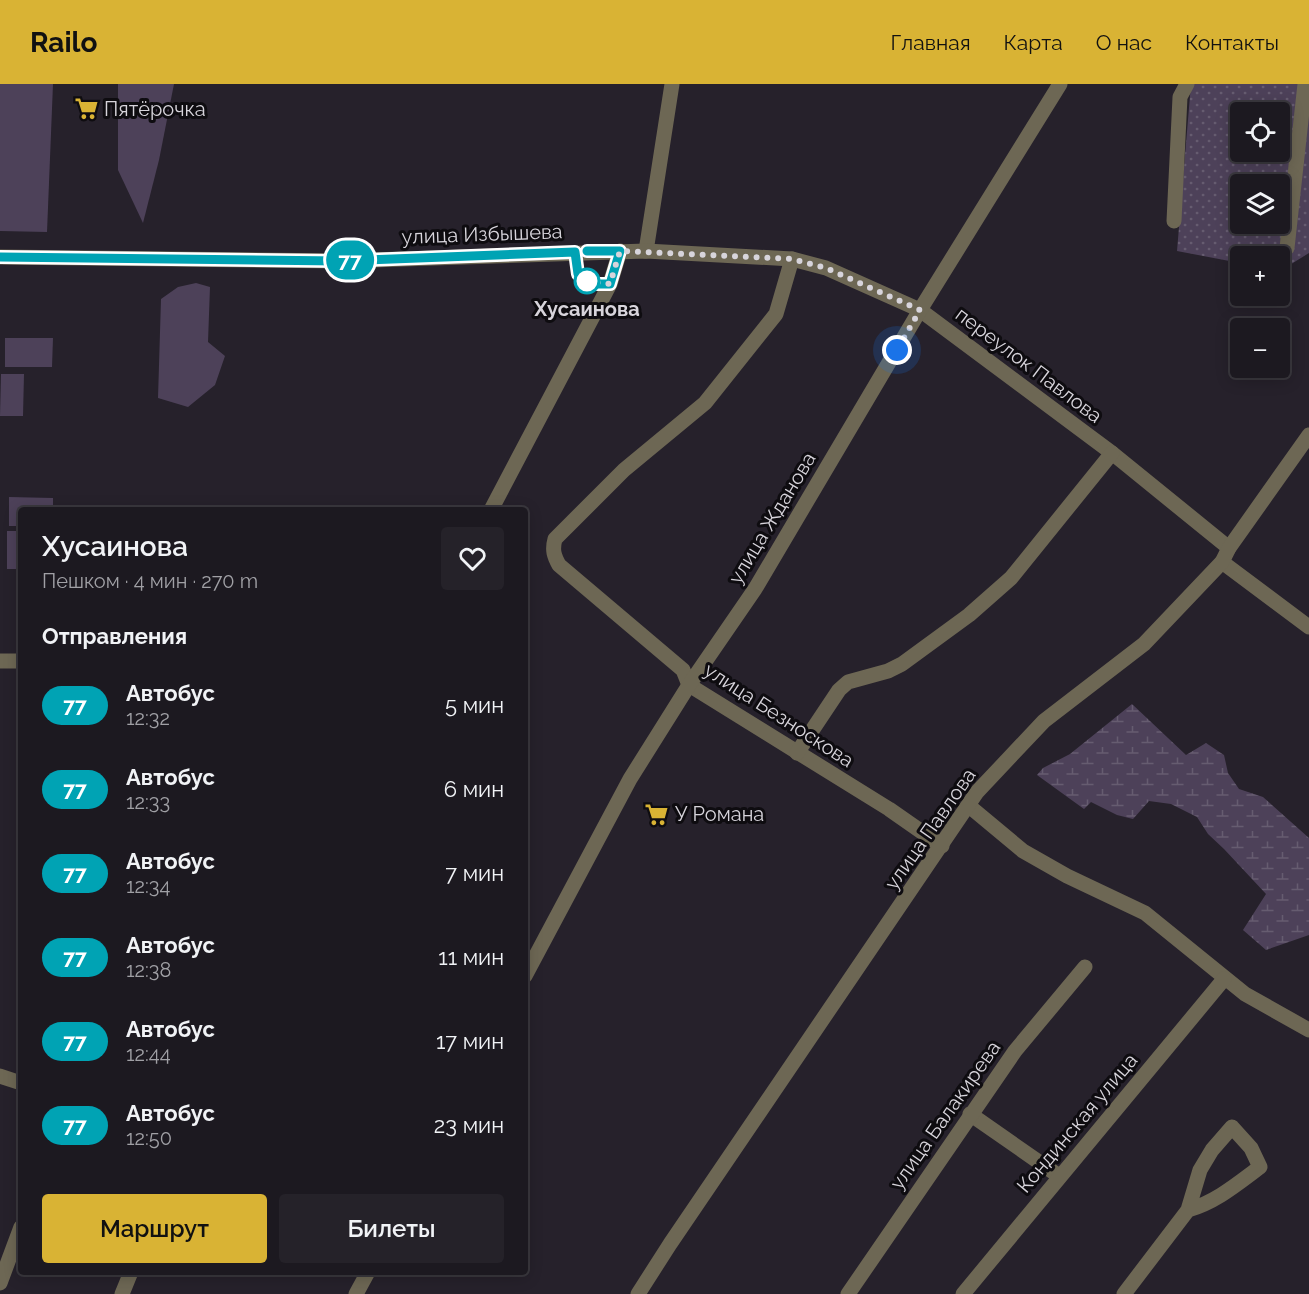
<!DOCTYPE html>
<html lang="ru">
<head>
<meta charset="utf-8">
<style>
	:root { --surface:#1c1920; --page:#252229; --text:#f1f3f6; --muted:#a0a0a5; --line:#3a383e; --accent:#d9b334 }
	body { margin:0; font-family:Raleway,sans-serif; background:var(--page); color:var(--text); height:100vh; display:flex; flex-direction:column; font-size:22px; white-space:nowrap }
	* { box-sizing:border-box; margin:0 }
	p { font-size:20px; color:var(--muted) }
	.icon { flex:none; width:33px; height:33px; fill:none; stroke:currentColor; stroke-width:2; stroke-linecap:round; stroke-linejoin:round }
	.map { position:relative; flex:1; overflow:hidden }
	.drawer { position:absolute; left:18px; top:423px; width:510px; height:768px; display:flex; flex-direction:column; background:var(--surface); border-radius:6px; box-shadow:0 3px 15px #0003,0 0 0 2px var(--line) }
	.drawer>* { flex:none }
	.badge { padding:0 12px; border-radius:20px; font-size:21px; line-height:39px }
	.fabs { position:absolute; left:1230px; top:18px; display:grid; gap:12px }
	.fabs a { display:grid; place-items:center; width:60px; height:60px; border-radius:6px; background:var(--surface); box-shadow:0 3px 15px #0003,0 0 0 2px var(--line); font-size:30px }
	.you { position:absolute; width:30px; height:30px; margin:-15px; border:4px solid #fff; border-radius:50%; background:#1a73e8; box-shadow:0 0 0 9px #1a73e833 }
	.map>.badge { position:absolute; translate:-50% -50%; box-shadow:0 0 0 3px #fff }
	h2 { padding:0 24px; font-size:22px; line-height:54px }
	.round { display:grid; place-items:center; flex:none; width:63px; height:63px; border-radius:6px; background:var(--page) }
	.headline { display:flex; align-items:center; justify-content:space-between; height:102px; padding:0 24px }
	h1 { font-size:28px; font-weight:600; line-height:45px }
	.cta { display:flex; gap:12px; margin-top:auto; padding:12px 24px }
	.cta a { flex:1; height:69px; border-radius:6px; background:var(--accent); color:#111; font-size:24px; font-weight:600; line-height:69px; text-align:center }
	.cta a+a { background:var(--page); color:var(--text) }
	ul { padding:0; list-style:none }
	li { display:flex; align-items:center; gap:18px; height:84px; padding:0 24px }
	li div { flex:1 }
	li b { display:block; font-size:22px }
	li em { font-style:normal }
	li .badge { min-width:66px; font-weight:700; text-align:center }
	header { display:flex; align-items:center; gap:36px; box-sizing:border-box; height:84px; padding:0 30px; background:var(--accent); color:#111 }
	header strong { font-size:28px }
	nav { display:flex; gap:33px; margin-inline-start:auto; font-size:21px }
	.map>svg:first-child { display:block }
</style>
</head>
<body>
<header>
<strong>Railo</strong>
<nav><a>Главная</a><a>Карта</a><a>О нас</a><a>Контакты</a></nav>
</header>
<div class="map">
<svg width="1309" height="1210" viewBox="0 0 1309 1210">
	<defs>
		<pattern id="wetland-marsh" width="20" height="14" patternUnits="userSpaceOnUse" patternTransform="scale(1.5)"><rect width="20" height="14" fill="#4d4159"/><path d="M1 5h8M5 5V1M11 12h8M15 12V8" fill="none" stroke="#665c70"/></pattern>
		<pattern id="garden-dots" width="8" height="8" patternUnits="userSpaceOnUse" patternTransform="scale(1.5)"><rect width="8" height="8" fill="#4d4159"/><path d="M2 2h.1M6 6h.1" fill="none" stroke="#665c70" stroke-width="1.8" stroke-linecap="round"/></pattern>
	</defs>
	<rect width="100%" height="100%" fill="#26212b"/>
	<g fill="#4d4159">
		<path d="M0,0H53L47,148L0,147Z"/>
		<path d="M118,0H174L159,76L143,139L118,86Z"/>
		<path d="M196,199L210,203L208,258L225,272L215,301L188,323L158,314L161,215L178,203Z"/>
		<path d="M5,254H53L52,283H5Z"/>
		<path d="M1,290H24L23,332H0Z"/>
		<path d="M9,413L53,414V426H21V442H9Z"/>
		<rect x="7" y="447" width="14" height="38"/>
	</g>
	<path fill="url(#wetland-marsh)" d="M1132,620L1186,671L1206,659L1224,671L1228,689L1239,705L1263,713L1309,754V851L1266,866L1243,846L1266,810L1224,765L1208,750L1197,733L1171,720L1149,717L1133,735L1117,731L1091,718L1084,725L1037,691L1043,684L1070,670Z"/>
	<path fill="url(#garden-dots)" fill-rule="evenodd" d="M1191,0H1309V169L1280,187V172H1240V179L1177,167ZM1240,28H1280V68H1240ZM1240,100H1280V140H1240Z"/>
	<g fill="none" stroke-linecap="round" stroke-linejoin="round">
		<g stroke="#6d6754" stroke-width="15">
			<path d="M1174,137L1180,13L1187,0"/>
			<path d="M1287,164L1305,0"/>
			<path d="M646,167L672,0"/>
			<path d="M0,173L340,177L646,167L792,175L826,184L920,226L1112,369L1229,464"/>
			<path d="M792,175L776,230L705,319L624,386L555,455C552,466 554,472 559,481L683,586L689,601L889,725L942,762"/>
			<path d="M491,426L610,200L620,167"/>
			<path d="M1222,478L1309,543"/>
			<path d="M0,577H21"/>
			<path d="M797,669L839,606L848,598L888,587L902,580L969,531L1011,494L1112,369"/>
			<path d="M969,722L1023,767L1067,792L1145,829L1245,910L1309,946"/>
			<path d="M525,892L630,695L689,601L755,505L920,226L1060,0"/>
			<path d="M0,992L21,999"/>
			<path d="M970,1030L1059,1092"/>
			<path d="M0,1199L21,1143"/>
			<path d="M122,1210L131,1188"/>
			<path d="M356,1210L368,1188"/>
			<path d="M638,1210L670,1160L977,708L1044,637L1144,560L1222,478L1229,464L1309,351"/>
			<path d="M848,1210L1015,967L1085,883"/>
			<path d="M963,1210L1224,895"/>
			<path d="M1124,1210L1188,1126L1200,1086L1212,1066L1232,1043L1251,1064L1260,1083C1237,1100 1216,1118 1188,1126"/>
		</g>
	</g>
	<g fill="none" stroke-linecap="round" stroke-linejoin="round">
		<defs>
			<path id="line" d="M0,173L340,177L575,168L578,190L592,200H610L620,167H587"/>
		</defs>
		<use href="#line" stroke="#fff" stroke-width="14"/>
		<use href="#line" stroke="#00a3b4" stroke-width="9"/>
		<path stroke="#d7d4db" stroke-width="6" stroke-dasharray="0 10.8" d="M587,197L610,200L620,167L792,175L826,184L920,226L897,266"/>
	</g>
	<defs>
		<symbol id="supermarket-bare" viewBox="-9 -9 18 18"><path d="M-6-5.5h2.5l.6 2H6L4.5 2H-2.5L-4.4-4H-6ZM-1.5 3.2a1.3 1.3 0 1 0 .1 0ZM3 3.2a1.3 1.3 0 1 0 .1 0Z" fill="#d9b334" stroke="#0e0c10" stroke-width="2.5" paint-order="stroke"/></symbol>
	</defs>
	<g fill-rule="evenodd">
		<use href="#supermarket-bare" x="70" y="8" width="33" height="33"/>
		<use href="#supermarket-bare" x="640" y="714" width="33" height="33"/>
	</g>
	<circle fill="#fff" stroke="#00a3b4" stroke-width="3" cx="587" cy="197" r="12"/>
	<g text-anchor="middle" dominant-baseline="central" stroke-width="6" stroke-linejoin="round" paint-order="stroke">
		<g font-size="20" fill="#d7d4db" stroke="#0e0c10" text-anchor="start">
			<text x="104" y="25">Пятёрочка</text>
			<text x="675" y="730">У Романа</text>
		</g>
		<g font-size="20" fill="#d7d4db" stroke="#0e0c10">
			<text transform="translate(482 150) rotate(-2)">улица Избышева</text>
			<text transform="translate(1029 281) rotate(37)">переулок Павлова</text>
			<text transform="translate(772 434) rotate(-59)">улица Жданова</text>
			<text transform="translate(779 631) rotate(33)">улица Безноскова</text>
			<text transform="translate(930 745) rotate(-55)">улица Павлова</text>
			<text transform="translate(945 1031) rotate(-55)">улица Балакирева</text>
			<text transform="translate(1077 1039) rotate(-50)">Кондинская улица</text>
		</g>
		<g font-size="20" font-weight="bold" fill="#d7d4db" stroke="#0e0c10">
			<text x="587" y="225">Хусаинова</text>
		</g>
	</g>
</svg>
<div class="fabs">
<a><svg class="icon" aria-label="locate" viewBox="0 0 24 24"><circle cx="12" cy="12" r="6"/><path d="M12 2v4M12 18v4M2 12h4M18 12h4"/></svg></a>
<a><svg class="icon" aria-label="layers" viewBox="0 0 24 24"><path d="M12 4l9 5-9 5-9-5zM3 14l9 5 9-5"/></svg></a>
<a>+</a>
<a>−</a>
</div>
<div class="you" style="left:897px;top:266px"></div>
<b class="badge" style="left:350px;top:176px;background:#00a3b4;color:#fff">77</b>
<section class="drawer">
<div class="headline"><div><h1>Хусаинова</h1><p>Пешком · 4 мин · 270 m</p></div><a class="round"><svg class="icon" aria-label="heart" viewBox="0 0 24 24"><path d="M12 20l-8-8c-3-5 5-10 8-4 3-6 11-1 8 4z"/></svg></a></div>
<h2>Отправления</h2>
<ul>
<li><span class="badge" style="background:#00a3b4;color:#fff">77</span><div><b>Автобус</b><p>12:32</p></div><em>5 мин</em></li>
<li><span class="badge" style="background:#00a3b4;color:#fff">77</span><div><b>Автобус</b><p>12:33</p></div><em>6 мин</em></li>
<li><span class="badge" style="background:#00a3b4;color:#fff">77</span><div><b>Автобус</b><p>12:34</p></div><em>7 мин</em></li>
<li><span class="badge" style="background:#00a3b4;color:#fff">77</span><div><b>Автобус</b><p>12:38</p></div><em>11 мин</em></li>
<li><span class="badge" style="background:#00a3b4;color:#fff">77</span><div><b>Автобус</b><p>12:44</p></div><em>17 мин</em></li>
<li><span class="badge" style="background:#00a3b4;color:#fff">77</span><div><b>Автобус</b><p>12:50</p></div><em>23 мин</em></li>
</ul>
<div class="cta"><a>Маршрут</a><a>Билеты</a></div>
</section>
</div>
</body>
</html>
